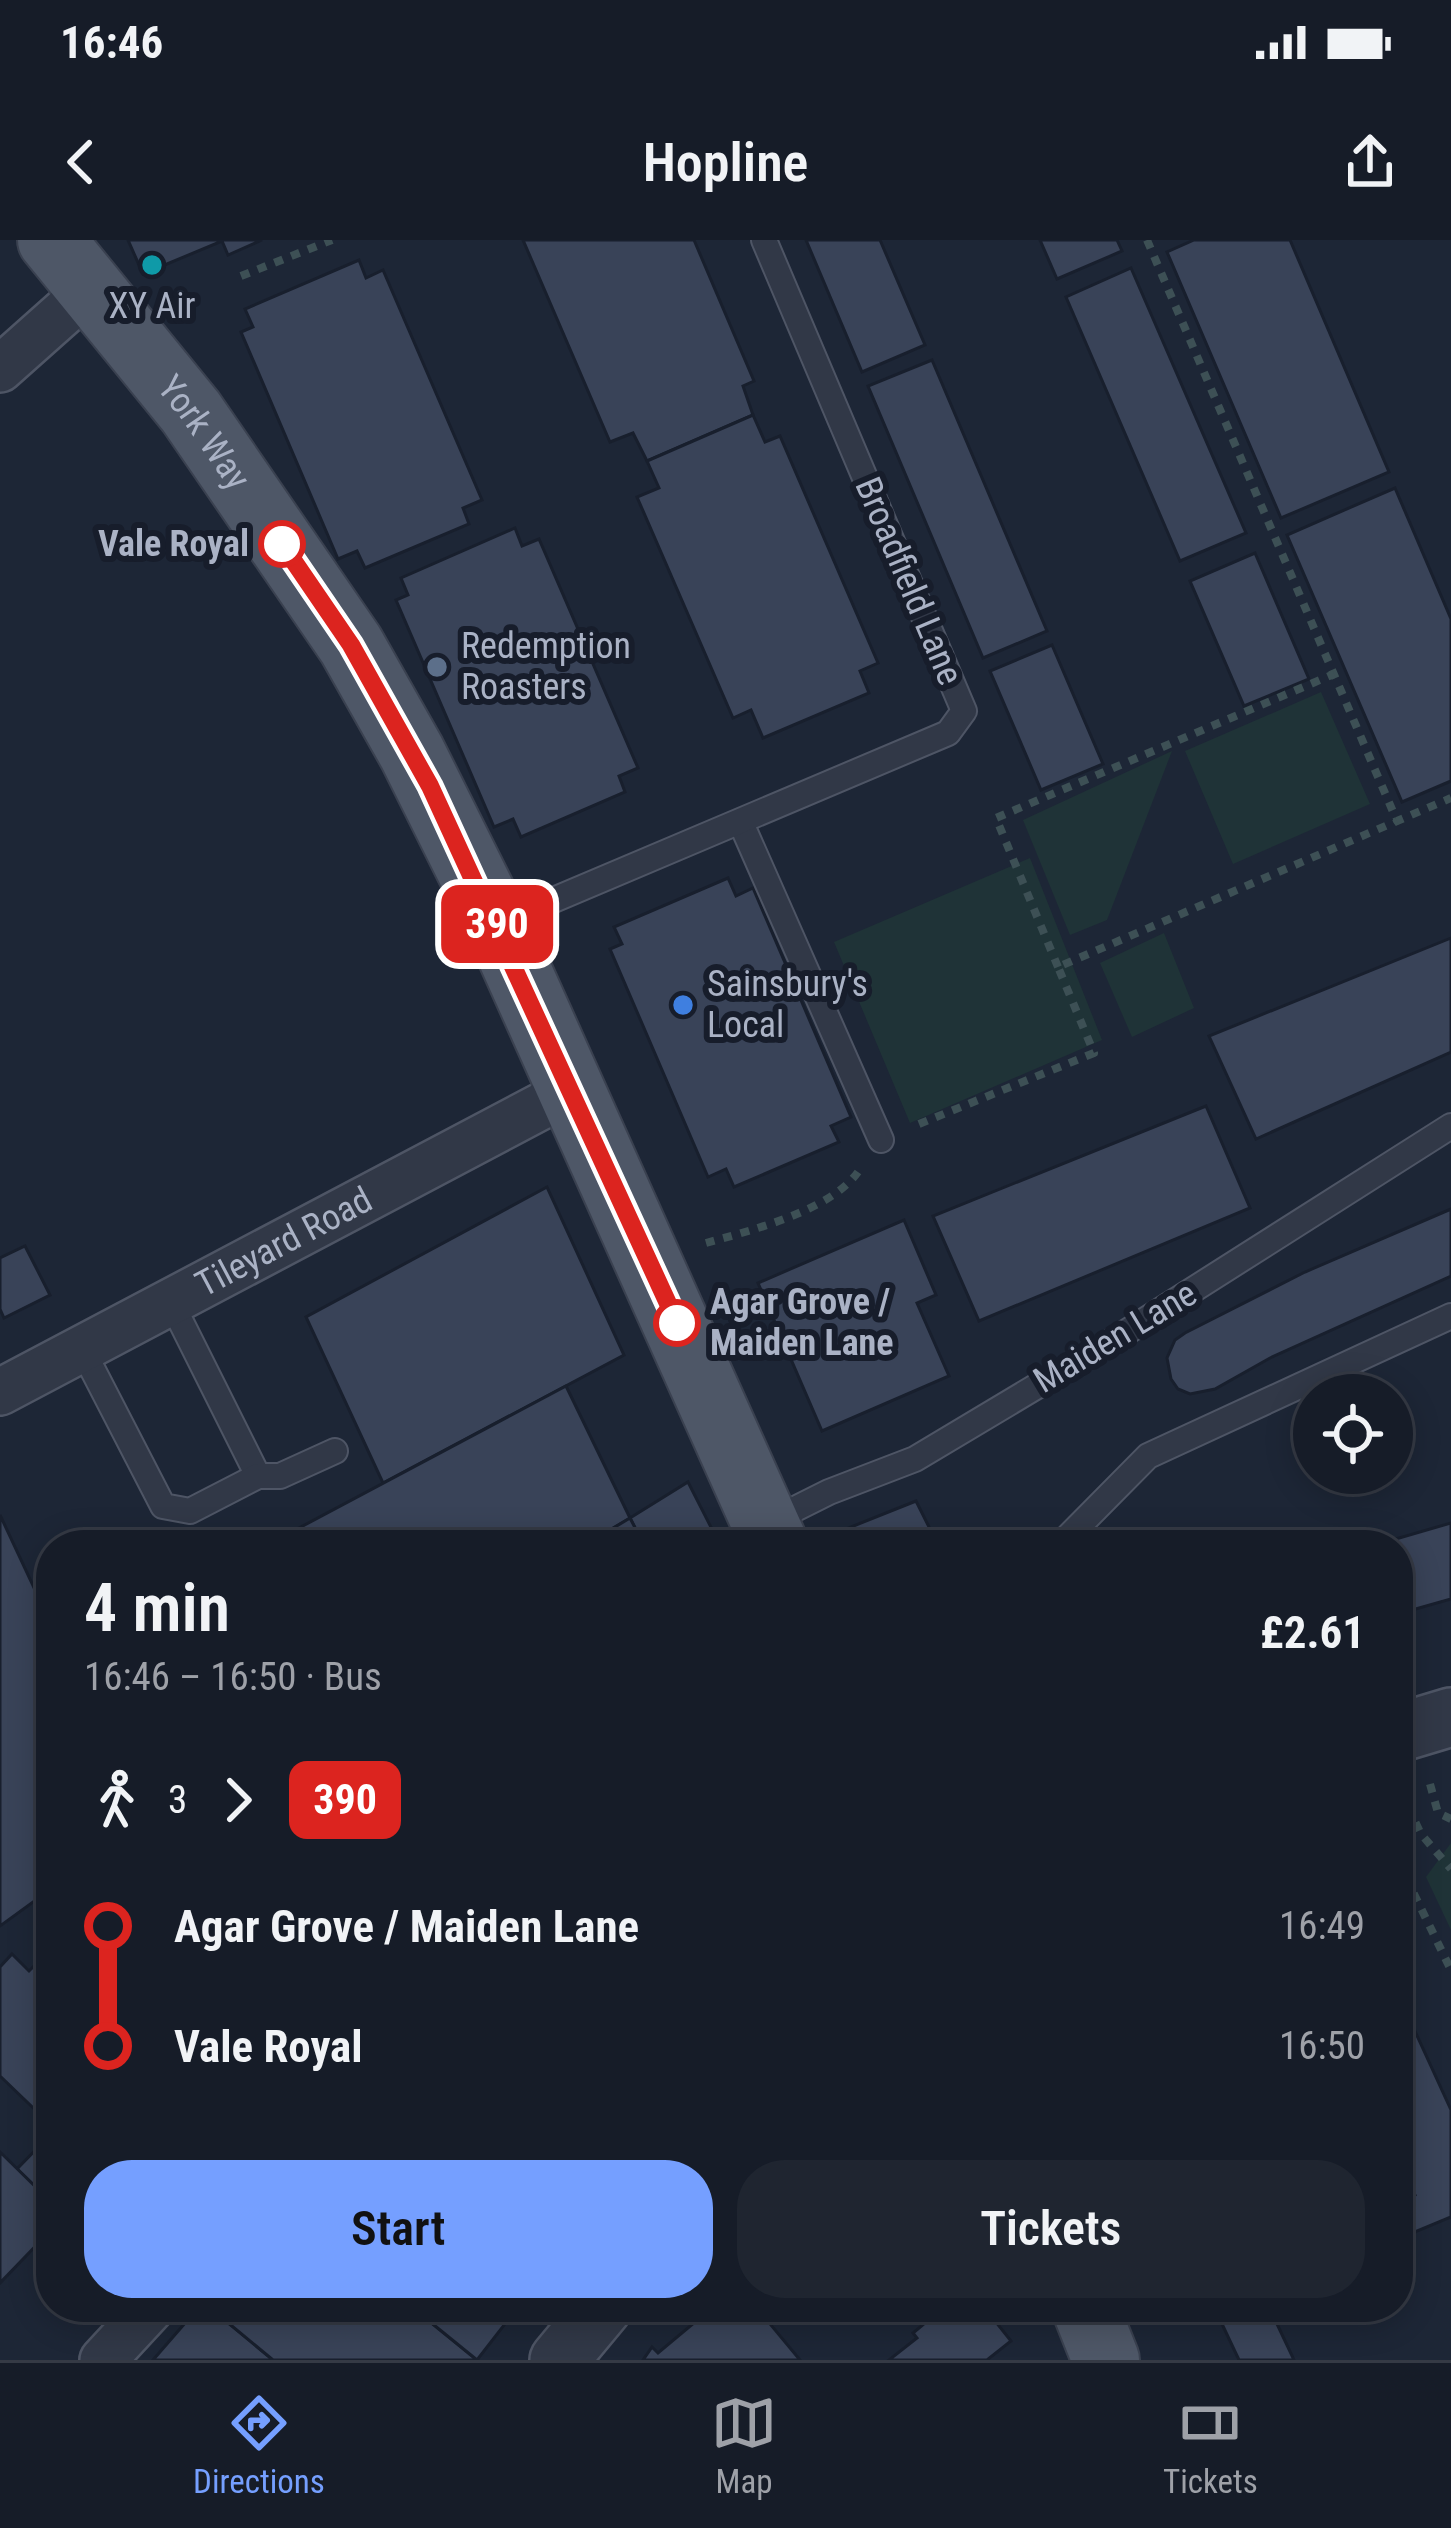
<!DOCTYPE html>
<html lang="en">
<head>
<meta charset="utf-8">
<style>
	:root { --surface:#161c28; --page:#1f2530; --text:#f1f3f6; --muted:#9ea1a8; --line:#353a45; --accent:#759fff }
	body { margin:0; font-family:"Roboto Condensed",sans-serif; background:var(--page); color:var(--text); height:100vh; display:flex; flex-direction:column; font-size:45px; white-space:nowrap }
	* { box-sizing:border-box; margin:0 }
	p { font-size:39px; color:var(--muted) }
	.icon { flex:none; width:66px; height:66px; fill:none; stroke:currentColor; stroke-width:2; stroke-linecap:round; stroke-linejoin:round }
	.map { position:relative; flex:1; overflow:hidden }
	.panel { position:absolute; left:36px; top:1290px; width:1377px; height:792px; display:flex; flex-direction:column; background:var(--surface); border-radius:48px; box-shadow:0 6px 30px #0003,0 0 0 3px var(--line) }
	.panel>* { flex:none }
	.badge { padding:0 24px; border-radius:18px; font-size:42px; line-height:78px }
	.tools { position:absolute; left:1293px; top:1134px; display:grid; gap:24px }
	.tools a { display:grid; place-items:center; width:120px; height:120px; border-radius:50%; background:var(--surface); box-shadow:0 6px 30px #0003,0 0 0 3px var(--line); font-size:60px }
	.map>.badge { position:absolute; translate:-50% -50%; box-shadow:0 0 0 6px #fff }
	.legs { display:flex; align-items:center; gap:18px; height:132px; padding:0 48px; font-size:39px }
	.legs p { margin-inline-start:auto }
	.summary { display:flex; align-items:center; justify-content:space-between; height:204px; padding:0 48px }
	h1 { font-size:66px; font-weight:600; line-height:90px }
	.button { display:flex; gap:24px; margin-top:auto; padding:24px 48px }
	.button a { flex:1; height:138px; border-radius:48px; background:var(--accent); color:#111; font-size:48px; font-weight:600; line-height:138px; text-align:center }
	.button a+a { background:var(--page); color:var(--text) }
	ul { padding:0 48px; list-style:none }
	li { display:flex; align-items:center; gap:42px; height:120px; font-size:45px }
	li i { display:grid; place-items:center; width:18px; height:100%; margin:0 15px; background:currentColor }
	li i::after { content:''; width:30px; height:30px; margin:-15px; border:9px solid; border-radius:50%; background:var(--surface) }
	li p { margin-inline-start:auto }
	li:first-child i { background:linear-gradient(#0000 50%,currentColor 0) }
	li:last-child i { background:linear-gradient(currentColor 50%,#0000 0) }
	.status { display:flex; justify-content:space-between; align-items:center; height:84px; padding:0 60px; background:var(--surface); direction:ltr }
	.status svg { height:33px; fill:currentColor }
	header { display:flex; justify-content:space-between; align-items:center; height:156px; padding:0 48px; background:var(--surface); font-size:54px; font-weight:600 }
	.dock { display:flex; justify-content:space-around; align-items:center; height:168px; border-top:3px solid var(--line); background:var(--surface); font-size:33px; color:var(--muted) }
	.dock a { display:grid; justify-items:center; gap:6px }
	.dock .active { color:var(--accent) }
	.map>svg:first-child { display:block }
</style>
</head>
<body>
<div class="status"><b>16:46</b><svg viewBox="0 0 49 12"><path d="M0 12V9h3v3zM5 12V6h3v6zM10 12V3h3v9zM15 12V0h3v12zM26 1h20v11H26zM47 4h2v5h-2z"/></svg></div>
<header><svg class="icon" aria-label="back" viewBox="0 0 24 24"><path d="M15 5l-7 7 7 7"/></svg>Hopline<svg class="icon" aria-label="share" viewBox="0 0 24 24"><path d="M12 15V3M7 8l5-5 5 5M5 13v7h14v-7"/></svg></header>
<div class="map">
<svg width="1451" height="2120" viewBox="0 0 1451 2120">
	<rect width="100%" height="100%" fill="#1d2636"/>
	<g fill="#1f3337">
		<path d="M1321,452L1370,564L1233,624L1185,511Z"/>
		<path d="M1172,511L1107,680L1070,695L1023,580Z"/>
		<path d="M1030,618L1102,800L910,883L834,702Z"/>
		<path d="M1164,693L1194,768L1132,797L1100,723Z"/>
		<path d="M1451,1603V1690L1426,1637Z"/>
	</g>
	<g fill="#394358" stroke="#181f2d" stroke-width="3">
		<path d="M128,0H262L228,15L222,1L143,34Z"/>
		<path d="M523,0H694L754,141L743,146L753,175L647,221L633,193L610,202Z"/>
		<path d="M806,0H880L925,105L862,132Z"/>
		<path d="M1040,0H1117L1122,11L1057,39Z"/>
		<path d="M1194,0H1290L1389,232L1281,278L1167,12Z"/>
		<path d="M359,20L366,38L383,30L482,260L463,268L469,284L365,328L357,311L338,319L241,92L253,87L245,69Z"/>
		<path d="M1131,28L1246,293L1180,321L1066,57Z"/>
		<path d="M932,120L1047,391L983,418L868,146Z"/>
		<path d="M753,175L765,202L780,196L878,423L860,431L869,453L763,498L751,470L733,478L637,257L659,248L647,221Z"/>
		<path d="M1395,248L1451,379V541L1402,562L1287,295Z"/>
		<path d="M515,288L522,306L539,299L638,528L619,536L625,552L521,597L513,579L494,587L396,360L408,355L401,338Z"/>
		<path d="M1255,313L1309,439L1244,466L1190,341Z"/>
		<path d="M1052,405L1103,524L1041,550L990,431Z"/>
		<path d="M728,638L736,656L753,648L851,877L831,886L839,902L734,947L726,929L708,937L610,709L622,704L614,687Z"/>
		<path d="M1451,698V812L1256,899L1209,796Z"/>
		<path d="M1206,866L1250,968L979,1081L933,976Z"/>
		<path d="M547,947L624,1115L383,1243L306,1077Z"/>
		<path d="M1451,969V1036L1270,1118L1215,1149L1190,1154L1178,1149L1171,1139L1167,1118L1175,1100L1185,1093L1305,1032Z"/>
		<path d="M904,980L936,1055L917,1063L949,1136L822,1191L758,1043Z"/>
		<path d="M25,1006L50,1055L4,1078L0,1069V1018Z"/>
		<path d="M566,1146L630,1278L585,1305H267Z"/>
		<path d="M688,1242L720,1305H644L630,1278Z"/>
		<path d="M916,1261L938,1305H853L846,1289Z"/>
		<path d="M0,1275L51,1384V1649L0,1686Z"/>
		<path d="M630,1278L644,1305H585Z"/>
		<path d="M1451,1283V1359L1398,1374V1305H1375Z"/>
		<path d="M12,1714L29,1731L37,1723L51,1737V1885L0,1836V1727Z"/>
		<path d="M1398,1754L1451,1870V1977L1398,1999V1979L1410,1974L1403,1961L1415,1955L1398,1918Z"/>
		<path d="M51,1894V1962L17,1929Z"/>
		<path d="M0,1912L51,1962V1990L0,2043Z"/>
		<path d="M199,2067H209L273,2120H153Z"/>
		<path d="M209,2067H405L420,2079L423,2076L477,2120H273Z"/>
		<path d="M518,2067L477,2120L423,2076L420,2079L405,2067Z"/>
		<path d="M713,2067H756L800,2120H643L652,2107L658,2113Z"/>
		<path d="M818,2067H884L821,2079Z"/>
		<path d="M944,2067H984L1011,2101L987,2120H889L917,2098L913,2093Z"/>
		<path d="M1214,2067H1269L1294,2120H1239Z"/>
	</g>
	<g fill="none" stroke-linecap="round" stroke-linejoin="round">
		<defs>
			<g id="service">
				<path d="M741,583L881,900"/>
				<path d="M499,683L948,493L964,471L764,0"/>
				<path d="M171,1062L258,1236"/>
				<path d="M82,1109L163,1266L190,1271L258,1236H280L335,1211"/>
				<path d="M769,1282L829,1252L915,1219L1114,1100L1451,886"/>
				<path d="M1060,1305L1148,1216L1451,1076"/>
			</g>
			<g id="minor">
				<path d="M0,129L91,48"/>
				<path id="s1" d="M0,1152L570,851"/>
				<path d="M103,2120L152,2067"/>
			</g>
			<g id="tertiary">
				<path d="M1398,1493L1451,1477"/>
				<path d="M559,2120L603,2067"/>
			</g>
			<g id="primary">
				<path id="s2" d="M51,0L191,172L351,405L412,513L497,684L775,1305"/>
				<path d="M1085,2067L1106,2120"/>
			</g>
		</defs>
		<use href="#service" stroke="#4e5565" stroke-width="28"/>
		<use href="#minor" stroke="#4e5565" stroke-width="50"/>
		<use href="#tertiary" stroke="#4e5565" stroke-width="62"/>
		<use href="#primary" stroke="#3a4150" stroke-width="70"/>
		<g stroke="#3d5055" stroke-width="8" stroke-dasharray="9 9" stroke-linecap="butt">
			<path d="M1147,0L1397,581L1451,558"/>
			<path d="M241,36L332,0"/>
			<path d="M1058,727L996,578L1334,434"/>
			<path d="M919,884L1094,813L1058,727L1397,581"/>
			<path d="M706,1003C752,990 830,971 858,932"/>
			<path d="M1430,1544L1438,1573L1451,1579"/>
			<path d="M1400,1550L1421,1594L1451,1629"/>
			<path d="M1398,1621L1451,1730"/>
		</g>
		<use href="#service" stroke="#313847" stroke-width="24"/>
		<use href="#minor" stroke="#313847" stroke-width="45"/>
		<use href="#tertiary" stroke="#313847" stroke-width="57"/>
		<use href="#primary" stroke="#4e5767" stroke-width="66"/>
	</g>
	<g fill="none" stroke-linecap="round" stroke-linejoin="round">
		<defs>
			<path id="line-1" d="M282,304L351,405L430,546L677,1083"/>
		</defs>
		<use href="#line-1" stroke="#fff" stroke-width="27"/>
		<use href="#line-1" stroke="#dc241f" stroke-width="18"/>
	</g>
	<circle fill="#0f9aa8" stroke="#171d2b" stroke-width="4.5" cx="152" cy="25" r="12"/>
	<g fill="#fff" stroke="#dc241f" stroke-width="6">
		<circle cx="282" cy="304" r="21"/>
		<circle cx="677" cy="1083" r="21"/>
	</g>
	<circle fill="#5c6f8a" stroke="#171d2b" stroke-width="4.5" cx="437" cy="427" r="12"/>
	<circle fill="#3f7fe0" stroke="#171d2b" stroke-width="4.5" cx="683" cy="765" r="12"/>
	<g text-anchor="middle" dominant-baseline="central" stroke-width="12" stroke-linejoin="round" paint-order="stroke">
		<g font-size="36" fill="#aab2c5" stroke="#171d2b" text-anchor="start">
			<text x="152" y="66" text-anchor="middle">XY Air</text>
			<text x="461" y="406">Redemption<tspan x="461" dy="41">Roasters</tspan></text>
			<text x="707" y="744">Sainsbury's<tspan x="707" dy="41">Local</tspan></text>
		</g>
		<g font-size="36" fill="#aab2c5" stroke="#171d2b">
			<text stroke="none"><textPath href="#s2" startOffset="246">York Way</textPath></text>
			<text transform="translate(909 341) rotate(67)">Broadfield Lane</text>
			<text stroke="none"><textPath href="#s1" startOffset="321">Tileyard Road</textPath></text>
			<text transform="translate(1115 1097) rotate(-31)">Maiden Lane</text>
		</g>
		<g font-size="36" font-weight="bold" fill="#aab2c5" stroke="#171d2b" text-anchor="end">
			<text x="249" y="304">Vale Royal</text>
			<text x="710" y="1062" text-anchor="start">Agar Grove /<tspan x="710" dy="41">Maiden Lane</tspan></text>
		</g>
	</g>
</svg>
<div class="tools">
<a><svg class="icon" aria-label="locate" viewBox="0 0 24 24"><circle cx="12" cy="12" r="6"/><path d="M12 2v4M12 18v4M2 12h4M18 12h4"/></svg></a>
</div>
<b class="badge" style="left:497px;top:684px;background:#dc241f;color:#fff">390</b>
<section class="panel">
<div class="summary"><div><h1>4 min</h1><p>16:46 – 16:50 · Bus</p></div><b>£2.61</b></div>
<div class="legs"><svg class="icon" aria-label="walk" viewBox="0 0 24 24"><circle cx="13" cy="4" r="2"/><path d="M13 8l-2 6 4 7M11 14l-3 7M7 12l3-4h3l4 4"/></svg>3<svg class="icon" aria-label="forward" viewBox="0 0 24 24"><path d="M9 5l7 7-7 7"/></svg><b class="badge" style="background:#dc241f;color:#fff">390</b></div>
<ul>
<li><i style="color:#dc241f"></i><b>Agar Grove / Maiden Lane</b><p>16:49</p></li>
<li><i style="color:#dc241f"></i><b>Vale Royal</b><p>16:50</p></li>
</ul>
<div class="button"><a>Start</a><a>Tickets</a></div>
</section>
</div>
<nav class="dock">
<a class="active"><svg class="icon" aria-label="directions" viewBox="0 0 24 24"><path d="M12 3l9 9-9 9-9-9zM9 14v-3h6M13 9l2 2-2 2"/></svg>Directions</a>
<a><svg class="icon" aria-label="map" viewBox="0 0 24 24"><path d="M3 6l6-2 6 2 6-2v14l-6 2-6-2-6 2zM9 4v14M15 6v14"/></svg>Map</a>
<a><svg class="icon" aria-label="tickets" viewBox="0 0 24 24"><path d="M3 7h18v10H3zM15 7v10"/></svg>Tickets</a>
</nav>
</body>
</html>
